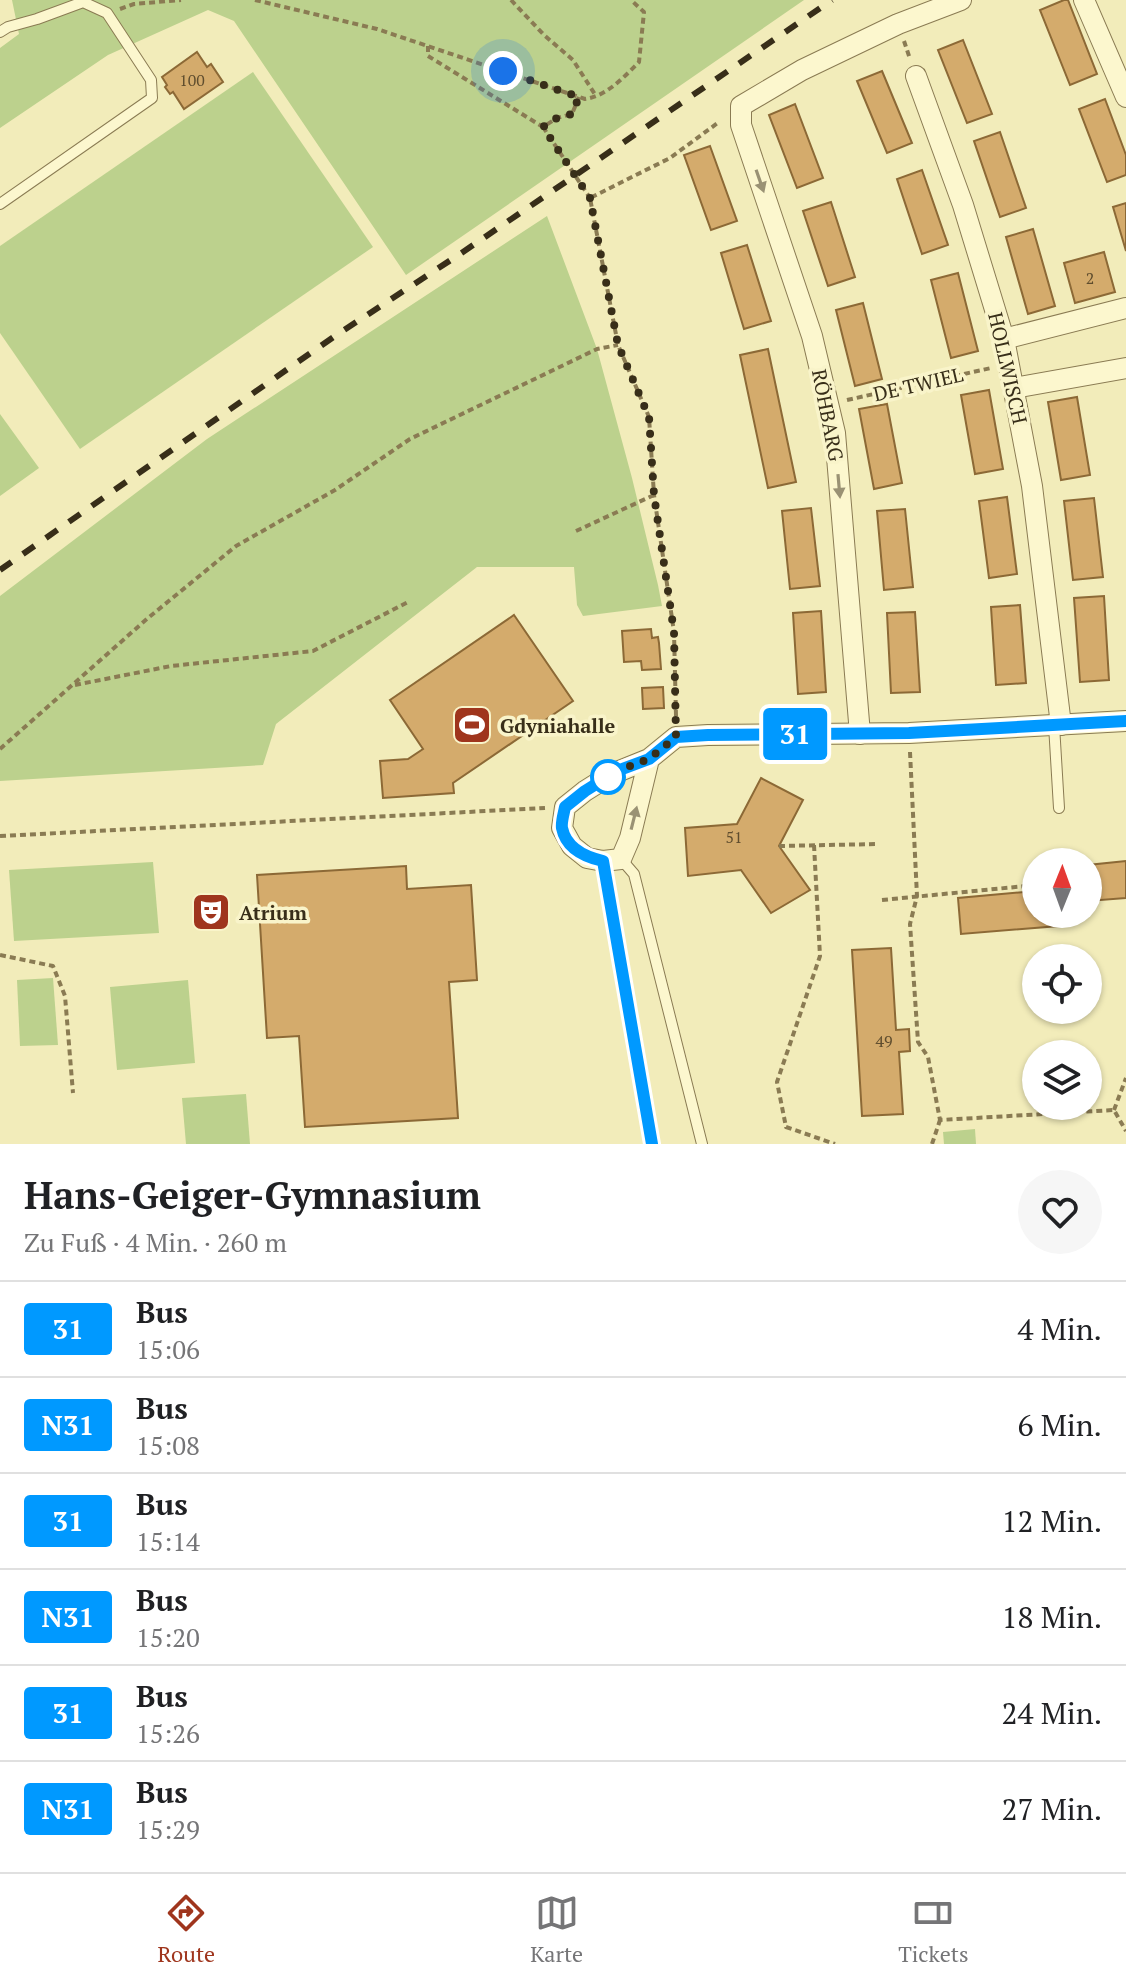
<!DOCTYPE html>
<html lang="de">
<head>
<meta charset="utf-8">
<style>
	:root { --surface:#fff; --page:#f6f6f6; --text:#202124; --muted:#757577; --line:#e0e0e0; --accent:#9f351d }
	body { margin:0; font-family:"PT Serif",serif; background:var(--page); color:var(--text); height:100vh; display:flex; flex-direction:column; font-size:30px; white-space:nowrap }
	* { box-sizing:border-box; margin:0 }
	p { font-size:26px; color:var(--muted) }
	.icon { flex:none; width:44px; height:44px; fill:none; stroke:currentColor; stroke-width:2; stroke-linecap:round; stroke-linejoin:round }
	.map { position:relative; height:1144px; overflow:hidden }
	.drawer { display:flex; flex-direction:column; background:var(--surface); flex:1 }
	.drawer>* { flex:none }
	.badge { padding:0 16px; border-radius:6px; font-size:28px; line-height:52px }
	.needle { width:52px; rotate:1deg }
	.fabs { position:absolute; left:1022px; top:848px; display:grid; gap:16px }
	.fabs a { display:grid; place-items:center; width:80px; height:80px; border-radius:50%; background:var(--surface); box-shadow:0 2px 6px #0004; font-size:40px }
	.you { position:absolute; width:40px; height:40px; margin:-20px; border:6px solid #fff; border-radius:50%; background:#1a73e8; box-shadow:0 0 0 12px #1a73e833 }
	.map>.badge { position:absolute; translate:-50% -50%; box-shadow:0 0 0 4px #fff }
	.round { display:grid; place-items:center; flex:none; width:84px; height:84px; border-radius:42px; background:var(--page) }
	.overview { display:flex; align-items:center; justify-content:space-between; height:136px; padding:0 24px }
	h1 { font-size:38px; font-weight:600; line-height:60px }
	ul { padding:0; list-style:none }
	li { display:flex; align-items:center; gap:24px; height:96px; padding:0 24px; border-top:2px solid var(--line) }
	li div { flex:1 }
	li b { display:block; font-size:30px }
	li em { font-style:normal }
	li .badge { min-width:88px; font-weight:700; text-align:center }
	.menu { display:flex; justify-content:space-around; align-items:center; height:112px; border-top:2px solid var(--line); background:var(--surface); font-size:22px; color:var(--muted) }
	.menu a { display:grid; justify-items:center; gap:4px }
	.menu .on { color:var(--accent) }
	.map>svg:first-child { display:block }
</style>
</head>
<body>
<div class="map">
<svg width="1126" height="1144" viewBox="0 0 1126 1144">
	<rect width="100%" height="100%" fill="#f2ecba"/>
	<g fill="#bcd18d">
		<path d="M12,0H804L406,275L234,21L208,10L108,55L0,128V48L19,34Z"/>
		<path d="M253,72L373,247L80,449L0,333V246Z"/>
		<path d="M547,216L597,349L632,478L658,585L662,606L583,616L577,605L574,567H477L276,724L263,765L0,781V596L207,439Z"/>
		<path d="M0,414L39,468L0,496Z"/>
		<path d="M153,862L159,933L14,941L9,870Z"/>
		<path d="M53,978L58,1045L20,1046L17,980Z"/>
		<path d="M188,980L195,1063L117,1070L110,987Z"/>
		<path d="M246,1094L250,1144H186L182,1098Z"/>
		<path d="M975,1129L976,1144H944L943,1132Z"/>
	</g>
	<g fill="#d4ab6c" stroke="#8c6936" stroke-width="2">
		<path d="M1064,0H1068L1097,74L1070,85L1040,10Z"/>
		<path d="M963,40L992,114L967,123L938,50Z"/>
		<path d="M197,52L207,67L211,64L223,82L184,109L173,92L170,94L165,87L167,85L162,77Z"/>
		<path d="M882,71L912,143L887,153L857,81Z"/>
		<path d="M1105,99L1126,155V175L1107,182L1079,109Z"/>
		<path d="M795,104L823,178L797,188L769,115Z"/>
		<path d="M1000,132L1026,208L1000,217L974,141Z"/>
		<path d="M710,146L737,221L711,230L684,155Z"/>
		<path d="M922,170L948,245L922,254L897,179Z"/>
		<path d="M831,202L855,277L828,286L803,211Z"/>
		<path d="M1126,203V251L1113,207Z"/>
		<path d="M1033,229L1055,306L1028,314L1006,237Z"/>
		<path d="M747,245L771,321L744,329L721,253Z"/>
		<path d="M1104,252L1115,292L1075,303L1064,263Z"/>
		<path d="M958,273L978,351L951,358L931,280Z"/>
		<path d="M863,303L882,379L855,386L836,310Z"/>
		<path d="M768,349L796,482L768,488L740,355Z"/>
		<path d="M989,390L1003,469L975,474L961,395Z"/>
		<path d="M1077,397L1090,475L1061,480L1048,402Z"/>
		<path d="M887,404L902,483L874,489L859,409Z"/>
		<path d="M1007,497L1017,574L989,578L979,501Z"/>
		<path d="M1094,498L1103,577L1073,580L1064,501Z"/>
		<path d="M811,508L820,586L790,589L782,511Z"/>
		<path d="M905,509L913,587L884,590L877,511Z"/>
		<path d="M1104,596L1109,680L1080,682L1074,598Z"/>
		<path d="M1020,605L1026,683L996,685L991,607Z"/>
		<path d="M821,611L826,692L798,694L793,613Z"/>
		<path d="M915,612L920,692L891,693L887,613Z"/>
		<path d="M514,615L573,701L453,783L454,793L383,798L380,761L408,759L423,749L390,700Z"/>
		<path d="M651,629L652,638L658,637L659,643L661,669L642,670L641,661L624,662L622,631Z"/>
		<path d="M663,687L664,708L643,709L642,688Z"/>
		<path d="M761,778L803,800L779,846L810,890L771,913L741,870L688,876L685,828L737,824Z"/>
		<path d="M1126,861V898L1088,901V865Z"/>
		<path d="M406,866L407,889L471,885L477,980L449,982L458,1118L305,1127L299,1036L267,1038L257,875Z"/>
		<path d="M1036,891V914H1070L1071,925L961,934L958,898Z"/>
		<path d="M891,948L896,1030L909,1029L910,1051L899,1052L903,1114L862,1116L852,950Z"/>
	</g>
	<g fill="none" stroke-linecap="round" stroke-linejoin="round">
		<defs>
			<g id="lane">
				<path d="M0,32L8,27L37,19L83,2L107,13L151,80L152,98L0,204"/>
				<path d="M1054,725L1059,808"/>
				<path d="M621,859L634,874L702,1144"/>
				<path d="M603,861L621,973L652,1144"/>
			</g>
			<g id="street">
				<path d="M1084,0L1126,97"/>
				<path d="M916,76L963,205L1004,339L1032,486L1061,725"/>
				<path d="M1004,339L1126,308"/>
				<path d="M1014,388L1126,368"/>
				<path d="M860,734L835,433L812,336L741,125V106L802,70L898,24L961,0"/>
				<path d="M649,759L630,838L621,859L603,861L587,858L572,846L562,828L565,807L585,791L612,774L649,759L676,737L708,735L909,733L1126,721"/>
			</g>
		</defs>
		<use href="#lane" stroke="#8a7b53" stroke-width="12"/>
		<use href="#street" stroke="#8a7b53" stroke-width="22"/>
		<g stroke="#8a7b53" stroke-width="4" stroke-dasharray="6 4" stroke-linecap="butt">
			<path d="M255,0L377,29L585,99C607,96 624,77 639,62L644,12L631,0"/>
			<path d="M511,0L544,35L573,60L596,96"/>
			<path d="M120,9L134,4L181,0"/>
			<path d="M904,41L910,59"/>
			<path d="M428,46V56L543,127L557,118L572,114L579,97"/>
			<path d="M847,400L991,368"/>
			<path d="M576,531L654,495"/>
			<path d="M75,685L171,666L313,651L410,601"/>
			<path d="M676,716L674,632L654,495L649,417L618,345L590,198L670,158L719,122"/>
			<path d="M0,749L148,618L236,546L335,490L410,439L597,349L618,345"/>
			<path d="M910,752L917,896L910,924L918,1042L928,1057L940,1120L1114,1110L1126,1131"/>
			<path d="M0,836L545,808"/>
			<path d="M814,845L820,956L777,1082L786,1127L835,1144"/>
			<path d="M779,846L878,844"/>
			<path d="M882,900L1036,885"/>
			<path d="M0,955L53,966L65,996L73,1093"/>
			<path d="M1114,1110L1126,1078"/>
			<path d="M932,1144L940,1120"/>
		</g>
		<use href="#lane" stroke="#fcf7ce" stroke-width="10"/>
		<use href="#street" stroke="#fcf7ce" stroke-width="20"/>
		<path stroke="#382e19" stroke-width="6" stroke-dasharray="14 14" stroke-linecap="butt" d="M0,570L335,336L463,252L832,0"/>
		<path stroke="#8a7b53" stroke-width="4" stroke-dasharray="6 4" stroke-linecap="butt" d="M543,127L590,198"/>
	</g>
	<defs><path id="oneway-solid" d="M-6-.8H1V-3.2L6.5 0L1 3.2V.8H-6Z" transform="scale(2)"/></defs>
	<g fill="#9a9274">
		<use href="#oneway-solid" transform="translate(760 181) rotate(71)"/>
		<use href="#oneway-solid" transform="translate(839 486) rotate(85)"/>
		<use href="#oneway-solid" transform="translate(634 818) rotate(-76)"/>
	</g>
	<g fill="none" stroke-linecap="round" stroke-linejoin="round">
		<defs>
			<path id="line" d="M652,1144L603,861C585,857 566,848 562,828C561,822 564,813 565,807L585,791L617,771L649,759L676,737L708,735L909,733L1126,721"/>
		</defs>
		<use href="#line" stroke="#fff" stroke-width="18"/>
		<use href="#line" stroke="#09f" stroke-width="12"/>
		<path stroke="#382e19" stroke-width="8" stroke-dasharray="0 14.4" d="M503,71L579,97L572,114L557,118L543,127L590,198L618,345L649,417L654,495L674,632L676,737L649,759L617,771L608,777"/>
	</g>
	<defs>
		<symbol id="stadium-square" viewBox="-11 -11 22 22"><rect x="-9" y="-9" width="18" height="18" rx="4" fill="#9f351d" stroke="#f9f4ca"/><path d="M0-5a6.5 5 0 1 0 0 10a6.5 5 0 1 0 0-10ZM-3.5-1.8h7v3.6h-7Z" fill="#fff"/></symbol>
		<symbol id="theatre-square" viewBox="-11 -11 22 22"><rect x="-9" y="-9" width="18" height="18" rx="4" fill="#9f351d" stroke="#f9f4ca"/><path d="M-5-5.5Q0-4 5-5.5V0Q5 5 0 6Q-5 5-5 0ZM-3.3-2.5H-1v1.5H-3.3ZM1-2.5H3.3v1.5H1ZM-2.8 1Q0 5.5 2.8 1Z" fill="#fff"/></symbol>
	</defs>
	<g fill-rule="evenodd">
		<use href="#stadium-square" x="450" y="703" width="44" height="44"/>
		<use href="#theatre-square" x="189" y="890" width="44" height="44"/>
	</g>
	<circle fill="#fff" stroke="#09f" stroke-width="4" cx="608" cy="777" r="16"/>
	<g text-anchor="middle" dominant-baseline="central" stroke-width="7" stroke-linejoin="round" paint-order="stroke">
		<g font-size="16" fill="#5f4d2e">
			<text x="192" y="80">100</text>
			<text x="1090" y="278">2</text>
			<text x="734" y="837">51</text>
			<text x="884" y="1041">49</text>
		</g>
		<g font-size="20" fill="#382e19" stroke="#f9f4ca">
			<text transform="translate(1008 368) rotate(77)">HOLLWISCH</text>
			<text transform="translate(918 384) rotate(-13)">DE TWIEL</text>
			<text transform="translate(828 415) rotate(79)">RÖHBARG</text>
		</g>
		<g font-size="20" font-weight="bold" fill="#382e19" stroke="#f9f4ca" text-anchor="start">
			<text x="500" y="725">Gdyniahalle</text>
			<text x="239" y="912">Atrium</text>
		</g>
	</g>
</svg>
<div class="fabs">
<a><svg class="needle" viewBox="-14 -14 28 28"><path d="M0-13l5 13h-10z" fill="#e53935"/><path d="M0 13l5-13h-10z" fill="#757577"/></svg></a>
<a><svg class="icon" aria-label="locate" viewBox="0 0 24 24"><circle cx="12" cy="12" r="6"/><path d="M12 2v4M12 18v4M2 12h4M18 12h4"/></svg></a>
<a><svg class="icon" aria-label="layers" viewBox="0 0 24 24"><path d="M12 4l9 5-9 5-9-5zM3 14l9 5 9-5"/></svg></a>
</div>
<div class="you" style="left:503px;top:71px"></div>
<b class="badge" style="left:795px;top:734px;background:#09f;color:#fff">31</b>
</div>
<section class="drawer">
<div class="overview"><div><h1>Hans-Geiger-Gymnasium</h1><p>Zu Fuß · 4 Min. · 260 m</p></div><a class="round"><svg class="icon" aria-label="heart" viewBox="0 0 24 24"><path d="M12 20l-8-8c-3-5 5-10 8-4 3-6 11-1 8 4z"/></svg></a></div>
<ul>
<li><span class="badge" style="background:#09f;color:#fff">31</span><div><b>Bus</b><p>15:06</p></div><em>4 Min.</em></li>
<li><span class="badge" style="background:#09f;color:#fff">N31</span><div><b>Bus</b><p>15:08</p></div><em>6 Min.</em></li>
<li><span class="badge" style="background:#09f;color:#fff">31</span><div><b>Bus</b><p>15:14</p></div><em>12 Min.</em></li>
<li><span class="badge" style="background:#09f;color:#fff">N31</span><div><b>Bus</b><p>15:20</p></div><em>18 Min.</em></li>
<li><span class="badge" style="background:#09f;color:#fff">31</span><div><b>Bus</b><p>15:26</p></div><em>24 Min.</em></li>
<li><span class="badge" style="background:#09f;color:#fff">N31</span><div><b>Bus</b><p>15:29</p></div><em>27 Min.</em></li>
</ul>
</section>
<nav class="menu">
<a class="on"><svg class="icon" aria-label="directions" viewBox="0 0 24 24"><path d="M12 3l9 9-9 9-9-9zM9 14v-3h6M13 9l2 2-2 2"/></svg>Route</a>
<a><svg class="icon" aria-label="map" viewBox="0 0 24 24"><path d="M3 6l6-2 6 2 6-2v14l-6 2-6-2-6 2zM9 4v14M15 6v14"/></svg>Karte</a>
<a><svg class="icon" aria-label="tickets" viewBox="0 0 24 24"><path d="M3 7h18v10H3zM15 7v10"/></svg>Tickets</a>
</nav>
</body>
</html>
